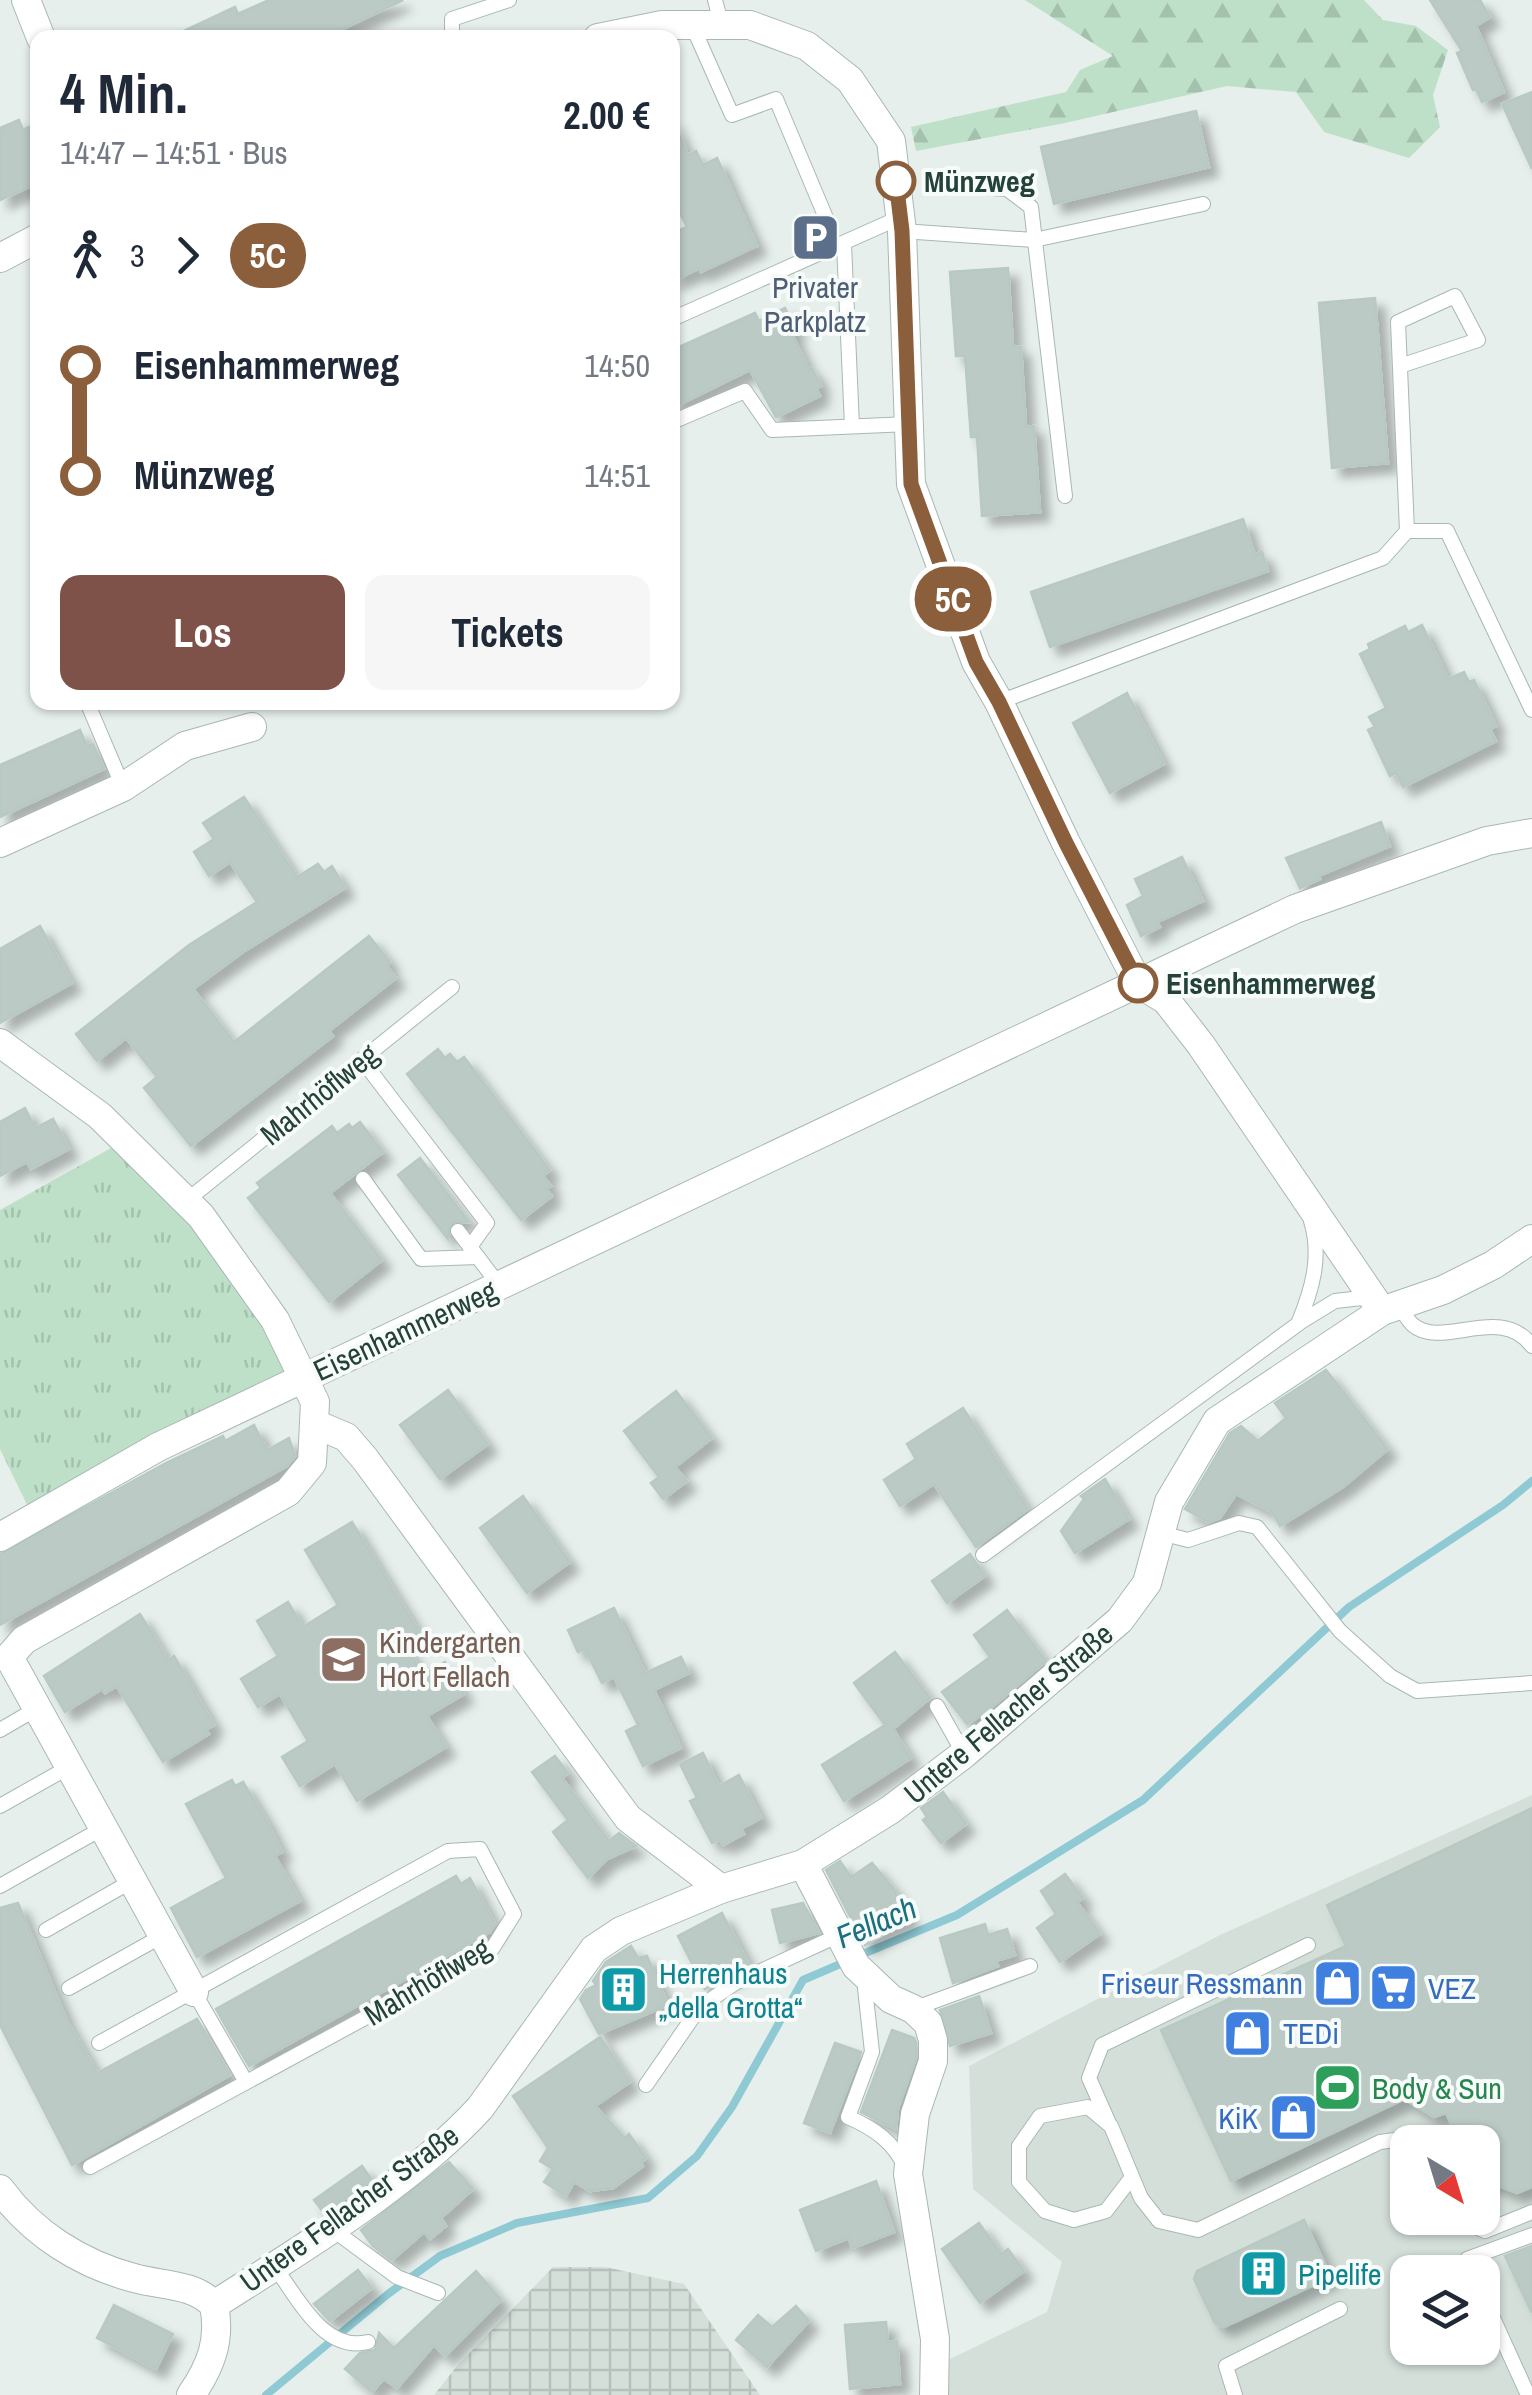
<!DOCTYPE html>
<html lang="de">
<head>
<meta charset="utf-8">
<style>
	:root { --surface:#fff; --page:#f6f6f7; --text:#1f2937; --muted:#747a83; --accent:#7f5249 }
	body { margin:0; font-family:"Archivo Narrow",sans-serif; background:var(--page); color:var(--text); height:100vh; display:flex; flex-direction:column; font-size:38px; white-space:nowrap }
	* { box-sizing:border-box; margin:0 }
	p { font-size:32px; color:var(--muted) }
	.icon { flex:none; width:55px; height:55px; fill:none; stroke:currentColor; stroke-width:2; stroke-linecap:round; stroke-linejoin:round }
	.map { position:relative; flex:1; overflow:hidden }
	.sheet { position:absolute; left:30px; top:30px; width:650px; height:680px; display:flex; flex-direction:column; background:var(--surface); border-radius:20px; box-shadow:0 2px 8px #0004 }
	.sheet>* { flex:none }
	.badge { padding:0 20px; border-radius:32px; font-size:35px; line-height:65px }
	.needle { width:65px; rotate:142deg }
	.controls { position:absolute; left:1390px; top:2125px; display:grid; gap:20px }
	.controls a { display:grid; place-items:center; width:110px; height:110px; border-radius:20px; background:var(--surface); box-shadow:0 2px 8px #0004; font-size:50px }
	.map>.badge { position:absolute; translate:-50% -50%; box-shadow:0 0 0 5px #fff }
	.legs { display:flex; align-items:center; gap:15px; height:110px; padding:0 30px; font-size:32px }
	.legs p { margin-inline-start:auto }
	.overview { display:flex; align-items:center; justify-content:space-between; height:170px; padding:0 30px }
	h1 { font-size:55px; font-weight:700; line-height:75px }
	.primary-button { display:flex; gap:20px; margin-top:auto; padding:20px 30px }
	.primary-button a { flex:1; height:115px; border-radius:20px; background:var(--accent); color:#fff; font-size:40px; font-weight:700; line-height:115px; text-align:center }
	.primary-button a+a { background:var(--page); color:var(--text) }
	ul { padding:0 30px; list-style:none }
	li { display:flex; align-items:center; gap:35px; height:110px; font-size:38px }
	li i { display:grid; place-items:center; width:15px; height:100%; margin:0 12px; background:currentColor }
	li i::after { content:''; width:25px; height:25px; margin:-12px; border:8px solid; border-radius:50%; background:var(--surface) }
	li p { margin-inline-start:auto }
	li:first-child i { background:linear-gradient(#0000 50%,currentColor 0) }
	li:last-child i { background:linear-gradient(currentColor 50%,#0000 0) }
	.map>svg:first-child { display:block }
</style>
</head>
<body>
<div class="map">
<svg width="1532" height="2395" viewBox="0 0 1532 2395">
	<defs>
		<pattern id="industrial-grid" width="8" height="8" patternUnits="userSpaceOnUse" patternTransform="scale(2.5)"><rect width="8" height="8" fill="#d4dfda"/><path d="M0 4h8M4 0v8" fill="none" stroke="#b6c1bc"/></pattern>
		<pattern id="grass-tufts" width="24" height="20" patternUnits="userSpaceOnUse" patternTransform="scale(2.5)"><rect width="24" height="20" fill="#bfe0c8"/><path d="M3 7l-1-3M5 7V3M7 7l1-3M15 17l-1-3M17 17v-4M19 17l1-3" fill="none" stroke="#a4c1ad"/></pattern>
		<pattern id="forest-firs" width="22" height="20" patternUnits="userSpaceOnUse" patternTransform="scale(2.5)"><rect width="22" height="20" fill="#bfe0c8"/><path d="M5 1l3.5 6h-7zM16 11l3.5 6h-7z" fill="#a4c1ad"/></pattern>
		<filter id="shadow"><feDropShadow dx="9" dy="9" stdDeviation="5" flood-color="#0004"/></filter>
	</defs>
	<rect width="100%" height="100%" fill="#e6efeb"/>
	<path fill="#d4dfda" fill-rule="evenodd" d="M1532,1795V2395H941L944,2362L1047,2312L1062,2262L973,2189L969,2066L1220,1935ZM1408,2142H1482V2218H1408ZM1408,2272H1482V2348H1408Z"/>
	<path fill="url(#industrial-grid)" d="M553,2267H605L684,2284L760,2395H434L457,2366Z"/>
	<path fill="url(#grass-tufts)" d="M120,1143L197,1220L293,1375L30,1511L0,1449V1210Z"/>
	<path fill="url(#forest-firs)" d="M1025,0H1364L1383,20L1416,26L1448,50L1433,95L1440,127L1409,158L1324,132L1296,92L1227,86L1065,123L916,151L911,127L1066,92L1080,70L1113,56Z"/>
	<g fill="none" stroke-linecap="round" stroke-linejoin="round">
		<g stroke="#8ec9d4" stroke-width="8">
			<path d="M858,1956L957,1915L1143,1800L1349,1607L1503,1505L1532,1481"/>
			<path d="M266,2395L388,2294L440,2256L517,2223L648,2198L697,2156L732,2107L803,1980L845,1962"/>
		</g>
	</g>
	<g fill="#bbcac4" stroke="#b8c9c2" stroke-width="2.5" filter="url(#shadow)">
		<path d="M269,0H403L324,38H169L235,7L238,14Z"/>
		<path d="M1430,0H1480L1490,17L1476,26L1504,92L1482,102L1476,89L1473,90L1457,53L1462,51Z"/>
		<path d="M1532,92V169L1502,104Z"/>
		<path d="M1196,111L1209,167L1054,204L1041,147Z"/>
		<path d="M672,118L688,155L696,151L703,165L717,158L757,246L701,272L700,268L672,281V233L687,227L672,197Z"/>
		<path d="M19,120L23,130L38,123V183L0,200V128Z"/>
		<path d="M1008,268L1013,347H1021L1026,427L1034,426L1040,512L982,516L977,437H971L965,356H956L950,272Z"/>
		<path d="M1375,298L1388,463L1332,468L1319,303Z"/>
		<path d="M785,308L796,330L791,332L809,370L812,368L821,386L816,388L820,396L776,417L750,370L672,408V350L755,313L759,321Z"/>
		<path d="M1243,519L1255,555L1262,552L1268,571L1050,647L1031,592Z"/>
		<path d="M1422,625L1448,679L1464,672L1469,682L1474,680L1496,726L1490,729L1496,741L1403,787L1396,773L1390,776L1368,730L1375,727L1369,717L1386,708L1360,654L1370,649L1368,644L1405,626L1408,632Z"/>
		<path d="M1127,693L1164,764L1110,793L1073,723Z"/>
		<path d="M80,730L87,746L93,744L104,769L0,817V765Z"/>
		<path d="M244,797L297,877L318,864L324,872L332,866L345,888L243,952L193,989L234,1042L369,936L390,962L386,965L396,978L329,1031L333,1036L191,1146L144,1088L157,1077L126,1038L97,1061L76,1034L189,945L257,902L230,862L209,876L194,852L214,839L203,823Z"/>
		<path d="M1381,822L1390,846L1318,876L1320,879L1300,888L1286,858Z"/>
		<path d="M1182,857L1203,901L1157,922L1160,927L1141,936L1127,905L1143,896L1135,879Z"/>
		<path d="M40,926L72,983L0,1023V949Z"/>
		<path d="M438,1049L445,1058L450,1054L457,1062L464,1057L550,1170L543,1176L551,1186L546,1189L552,1196L521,1220L407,1074Z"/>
		<path d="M25,1108L35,1128L53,1119L69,1149L31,1169L27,1162L0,1176V1122Z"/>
		<path d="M360,1122L383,1152L330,1193L382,1260L329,1302L248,1198L261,1188L257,1183L332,1126L337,1133L349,1124L352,1128Z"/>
		<path d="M420,1158L469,1222L451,1223L448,1239L398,1175Z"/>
		<path d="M1326,1370L1388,1449L1343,1487L1280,1526L1272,1512L1236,1494L1220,1518L1208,1522L1185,1509L1230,1433L1241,1426L1258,1441L1286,1418L1275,1403Z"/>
		<path d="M448,1390L488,1444L440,1479L400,1425Z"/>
		<path d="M676,1391L712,1438L675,1467L687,1481L663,1499L651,1483L659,1477L624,1431Z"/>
		<path d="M963,1408L1028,1509L976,1547L934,1484L900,1506L884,1480L916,1459L907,1444Z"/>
		<path d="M254,1425L267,1450L289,1438L295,1456L287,1466L0,1625V1554L166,1463L223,1436L225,1441Z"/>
		<path d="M1105,1479L1129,1519L1075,1553L1061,1531L1084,1499L1081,1496Z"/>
		<path d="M523,1496L570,1562L527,1593L480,1528Z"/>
		<path d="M352,1522L419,1632L403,1641L423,1675L445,1662L464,1694L427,1716L446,1747L357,1801L335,1764L300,1786L282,1757L308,1741L280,1694L258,1707L241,1679L278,1656L257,1621L288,1602L303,1627L338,1605L305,1550Z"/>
		<path d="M970,1554L985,1576L947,1603L932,1581Z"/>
		<path d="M614,1608L645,1673L681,1657L689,1673L654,1690L681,1748L643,1766L626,1731L638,1725L614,1677L602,1683L585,1649L578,1652L568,1630Z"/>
		<path d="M1007,1610L1046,1661L986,1712L967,1724L942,1692L990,1657L974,1635Z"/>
		<path d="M140,1614L168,1660L174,1656L214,1725L206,1730L209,1734L163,1762L117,1686L105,1693L102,1689L65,1712L44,1676Z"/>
		<path d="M895,1652L930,1698L893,1729L911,1758L844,1801L822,1765L885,1725L854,1683Z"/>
		<path d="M703,1753L719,1786L739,1775L761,1818L741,1829L744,1834L723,1845L720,1839L712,1843L690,1801L697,1798L680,1764Z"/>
		<path d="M555,1756L568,1773L562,1778L609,1841L619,1833L636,1846L607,1859L588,1878L553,1832L568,1820L532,1772Z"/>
		<path d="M232,1780L235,1786L243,1782L266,1820L282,1852L275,1856L300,1901L197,1957L171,1908L226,1878L186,1804Z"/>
		<path d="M943,1792L966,1824L941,1843L923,1820L927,1817L921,1808Z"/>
		<path d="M1532,1808V2187L1517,2193L1482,2180V2142H1460L1446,2113L1434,2117L1404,2099L1231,2181L1161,2030L1346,1946L1327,1905Z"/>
		<path d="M840,1861L851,1877L872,1863L893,1888L910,1919L865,1945L826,1870Z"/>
		<path d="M1065,1874L1083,1898L1077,1902L1100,1934L1060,1962L1037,1928L1056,1914L1041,1891Z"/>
		<path d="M456,1876L461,1884L470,1878L495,1924L490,1932L249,2066L216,2009Z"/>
		<path d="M18,1903L68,2023L97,2073L197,2019L230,2075L72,2165L0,2025V1908Z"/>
		<path d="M803,1903L819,1933L780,1943L772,1910Z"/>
		<path d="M722,1913L749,1965L705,1989L678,1936Z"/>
		<path d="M985,1924L988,1935L1007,1929L1015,1955L996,1961L998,1966L953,1983L940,1938Z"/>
		<path d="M631,1946L638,1958L647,1956L668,2005L599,2034L580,1999L586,1990L596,1985L593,1981L606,1962Z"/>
		<path d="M979,1996L991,2033L950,2046L940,2010Z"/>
		<path d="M892,2030L914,2038L916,2043V2058L898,2108L896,2129L861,2112Z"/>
		<path d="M600,2037L630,2082L595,2106L625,2138L629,2134L646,2158L640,2163L643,2166L613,2188L590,2191L574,2182L566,2196L544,2182L553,2169L540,2161L548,2148L513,2096Z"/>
		<path d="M835,2043L861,2052L830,2133L804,2123Z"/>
		<path d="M449,2162L473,2189L441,2218L446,2226L430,2239L424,2232L392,2260L373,2246L361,2230Z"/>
		<path d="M362,2166L372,2180L324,2213L314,2200Z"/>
		<path d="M876,2181L894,2232L852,2248L849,2238L816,2251L800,2210Z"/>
		<path d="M1304,2220L1331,2277L1224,2327L1215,2323L1194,2279L1197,2271Z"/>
		<path d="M979,2223L1001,2254L1008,2249L1024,2271L980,2303L942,2249Z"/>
		<path d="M1532,2246V2313L1505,2256Z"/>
		<path d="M358,2270L372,2288L330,2321L314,2304Z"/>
		<path d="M476,2271L501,2300L445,2356L434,2345L397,2388L384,2379L372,2392L345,2369L360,2353L375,2350L379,2333L394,2348Z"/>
		<path d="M114,2305L173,2334L156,2369L97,2338Z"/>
		<path d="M796,2306L809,2321L767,2367L736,2340L758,2315L772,2327Z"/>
		<path d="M886,2322L888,2342L897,2341L900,2384L850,2389L845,2325Z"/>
	</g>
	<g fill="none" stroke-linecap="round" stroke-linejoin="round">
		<defs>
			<g id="service">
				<path d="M715,0L721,23"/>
				<path d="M692,25L732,115L776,99L829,225"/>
				<path d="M452,38V19L509,0"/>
				<path d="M944,185L1007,189L1031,207L1065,496"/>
				<path d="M902,231L1034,240L1203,204"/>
				<path d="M844,244L852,426"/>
				<path d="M672,319L901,217"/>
				<path d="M1400,366L1478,340L1455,296L1398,322L1407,531"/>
				<path d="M672,422L745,391L772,430L909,424"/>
				<path d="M87,702L123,787"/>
				<path d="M999,702L1383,558L1407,531H1447L1532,710"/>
				<path d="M362,1060L487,1223L470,1247"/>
				<path d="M363,1179L421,1259L478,1257"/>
				<path d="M186,1201L452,987"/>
				<path d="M458,1231L499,1285"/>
				<path d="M1399,1305C1403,1311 1407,1320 1413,1325C1442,1350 1501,1303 1532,1346"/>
				<path d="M1299,1323L1335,1301L1371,1297"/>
				<path d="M1161,1533L1188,1540L1239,1523L1257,1527L1340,1631L1390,1676L1417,1691L1532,1683"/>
				<path d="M983,1555L1298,1324C1312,1290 1322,1257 1311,1221"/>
				<path d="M937,1706L964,1754"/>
				<path d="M0,1730L36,1709"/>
				<path d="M0,1806L69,1767"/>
				<path d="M0,1886L103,1828"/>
				<path d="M46,1930L132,1881"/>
				<path d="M864,1979L872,2052L848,2117C875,2129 894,2142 906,2169"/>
				<path d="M69,1988L162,1936"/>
				<path d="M194,1992L246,2082"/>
				<path d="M913,2009L1030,1966"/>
				<path d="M646,2085L700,2007L735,1983L837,1936"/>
				<path d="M1108,2121L1089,2078L1102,2045L1308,1945"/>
				<path d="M90,2167L492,1949L514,1914L480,1849L448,1851L99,2043"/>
				<path d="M1132,2177L1106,2211L1074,2220L1045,2211L1019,2182V2146L1040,2116L1088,2107L1111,2126L1141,2198L1159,2221L1198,2230L1380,2142L1410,2138L1418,2142"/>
				<path d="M1463,2218L1466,2223L1485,2231L1532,2212"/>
				<path d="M332,2229L397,2277L438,2293"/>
				<path d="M274,2266C297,2296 323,2353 368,2342"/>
				<path d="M1473,2272L1467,2259L1532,2235"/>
				<path d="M1482,2294L1528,2395"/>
				<path d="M1235,2395L1226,2366L1340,2309"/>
			</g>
			<g id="minor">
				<path d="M26,0L41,38"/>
				<path d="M598,38L662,25H750L807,46L850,80L891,141L902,231L911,484L976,662L999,702L1066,843L1138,983"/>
				<path d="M0,258L38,238"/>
				<path d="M0,843L123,787L185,746L252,727"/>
				<path d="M1138,983L1166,1000L1201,1045L1382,1311"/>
				<path d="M0,1043L100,1116L201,1216L275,1320L315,1402L312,1463L288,1492L24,1640L9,1657L194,1992"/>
				<path d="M315,1424L346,1437L365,1459L628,1818L721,1889"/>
				<path d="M0,1537L158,1447L1295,909L1487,841L1532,833"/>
				<path d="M803,1864L856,1966L891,1999L913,2009L928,2023L933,2040V2061L915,2114L908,2174L935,2339L934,2395"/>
				<path d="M0,2189C33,2234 81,2264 134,2278C162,2286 193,2283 214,2305"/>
				<path d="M214,2305C303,2248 409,2185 480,2108L594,1949L621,1931L721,1889L803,1864L890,1810L964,1754L1120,1620L1147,1583L1169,1502L1217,1421L1382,1311L1443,1290L1493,1265L1532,1239"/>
				<path d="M191,2395C211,2366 221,2340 214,2305"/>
			</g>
		</defs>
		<use href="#service" stroke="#a8b8b2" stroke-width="16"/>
		<use href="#minor" stroke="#a8b8b2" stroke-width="30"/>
		<use href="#service" stroke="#fff" stroke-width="14"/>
		<use href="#minor" stroke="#fff" stroke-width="28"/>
	</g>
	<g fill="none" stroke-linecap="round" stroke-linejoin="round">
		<defs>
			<path id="line-1" d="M896,181L902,231L911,484L976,662L999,702L1066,843L1138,983"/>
		</defs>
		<use href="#line-1" stroke="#fff" stroke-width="22"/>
		<use href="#line-1" stroke="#8b5e3c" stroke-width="15"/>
	</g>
	<defs>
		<symbol id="parking-square" viewBox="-11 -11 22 22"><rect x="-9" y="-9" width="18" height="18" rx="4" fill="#5c6f8a" stroke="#f7fbf9"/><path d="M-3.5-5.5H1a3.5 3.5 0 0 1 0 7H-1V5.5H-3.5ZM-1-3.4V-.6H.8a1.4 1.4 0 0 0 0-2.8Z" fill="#fff"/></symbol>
		<symbol id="school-square" viewBox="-11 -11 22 22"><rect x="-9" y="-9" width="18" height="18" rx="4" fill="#8d6e63" stroke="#f7fbf9"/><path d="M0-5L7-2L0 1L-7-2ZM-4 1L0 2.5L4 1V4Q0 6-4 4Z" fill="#fff"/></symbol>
		<symbol id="shop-square" viewBox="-11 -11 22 22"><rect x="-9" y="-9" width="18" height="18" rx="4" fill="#3f7fe0" stroke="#f7fbf9"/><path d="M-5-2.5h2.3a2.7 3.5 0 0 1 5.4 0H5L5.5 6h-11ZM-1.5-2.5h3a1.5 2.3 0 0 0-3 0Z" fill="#fff"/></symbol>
		<symbol id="supermarket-square" viewBox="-11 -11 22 22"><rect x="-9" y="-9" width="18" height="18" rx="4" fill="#3f7fe0" stroke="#f7fbf9"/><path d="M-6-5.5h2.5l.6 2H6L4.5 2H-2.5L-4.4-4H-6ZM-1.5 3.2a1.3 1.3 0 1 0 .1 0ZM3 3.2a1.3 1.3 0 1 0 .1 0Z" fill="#fff"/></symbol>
		<symbol id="building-square" viewBox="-11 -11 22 22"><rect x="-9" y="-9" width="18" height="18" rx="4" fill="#0f9aa8" stroke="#f7fbf9"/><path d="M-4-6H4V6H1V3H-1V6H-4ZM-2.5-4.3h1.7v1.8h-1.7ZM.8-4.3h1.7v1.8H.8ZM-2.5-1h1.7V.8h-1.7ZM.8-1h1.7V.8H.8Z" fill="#fff"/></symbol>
		<symbol id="stadium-square" viewBox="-11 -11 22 22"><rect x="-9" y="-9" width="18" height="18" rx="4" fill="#2e9e5b" stroke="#f7fbf9"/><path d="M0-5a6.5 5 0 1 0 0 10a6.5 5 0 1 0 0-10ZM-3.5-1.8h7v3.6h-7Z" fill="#fff"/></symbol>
	</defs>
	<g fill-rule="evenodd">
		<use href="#parking-square" x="788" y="210" width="55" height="55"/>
		<use href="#school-square" x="316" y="1632" width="55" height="55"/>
		<use href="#shop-square" x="1310" y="1956" width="55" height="55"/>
		<use href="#supermarket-square" x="1366" y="1960" width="55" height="55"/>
		<use href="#building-square" x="596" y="1962" width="55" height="55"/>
		<use href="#shop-square" x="1220" y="2006" width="55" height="55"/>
		<use href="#stadium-square" x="1310" y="2060" width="55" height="55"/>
		<use href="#shop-square" x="1266" y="2090" width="55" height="55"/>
		<use href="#building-square" x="1236" y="2246" width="55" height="55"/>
	</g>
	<g fill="#fff" stroke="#8b5e3c" stroke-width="5">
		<circle cx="896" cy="181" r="18"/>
		<circle cx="1138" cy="983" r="18"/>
	</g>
	<g text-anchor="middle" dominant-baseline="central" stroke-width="8" stroke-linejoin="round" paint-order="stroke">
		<g font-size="30" font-weight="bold" fill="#24423a" stroke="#f7fbf9" text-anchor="start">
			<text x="924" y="181">Münzweg</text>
			<text x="1166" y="983">Eisenhammerweg</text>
		</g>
		<g font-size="30" fill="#4e5e75" stroke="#f7fbf9">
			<text x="815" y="287">Privater<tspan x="815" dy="34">Parkplatz</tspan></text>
		</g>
		<g font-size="30" fill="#24423a" stroke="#f7fbf9">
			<text transform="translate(319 1094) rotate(-39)">Mahrhöflweg</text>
			<text transform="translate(405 1330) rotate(-25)">Eisenhammerweg</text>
			<text transform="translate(1008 1713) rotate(-40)">Untere Fellacher Straße</text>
			<text transform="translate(427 1981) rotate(-31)">Mahrhöflweg</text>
			<text transform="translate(349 2208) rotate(-36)">Untere Fellacher Straße</text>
		</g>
		<g font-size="30" fill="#785e54" stroke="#f7fbf9" text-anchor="start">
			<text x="379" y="1642">Kindergarten<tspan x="379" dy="34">Hort Fellach</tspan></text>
		</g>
		<g font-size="30" fill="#0d838f" stroke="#f7fbf9" text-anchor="start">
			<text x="659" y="1973">Herrenhaus<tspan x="659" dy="34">„della Grotta“</tspan></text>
			<text x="1298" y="2274">Pipelife</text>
		</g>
		<g font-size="30" fill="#366cbe" stroke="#f7fbf9" text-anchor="end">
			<text x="1303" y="1983">Friseur Ressmann</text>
			<text x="1428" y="1988" text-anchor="start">VEZ</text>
			<text x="1283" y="2033" text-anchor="start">TEDi</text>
			<text x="1258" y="2118">KiK</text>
		</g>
		<g font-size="30" fill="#27864d" stroke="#f7fbf9" text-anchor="start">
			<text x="1372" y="2088">Body &amp; Sun</text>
		</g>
		<g font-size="32" font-style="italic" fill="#1c6f80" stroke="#f7fbf9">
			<text transform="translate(876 1922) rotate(-23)">Fellach</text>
		</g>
	</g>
</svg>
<div class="controls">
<a><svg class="needle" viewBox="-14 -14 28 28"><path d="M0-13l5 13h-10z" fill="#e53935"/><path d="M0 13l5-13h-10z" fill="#747a83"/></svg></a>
<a><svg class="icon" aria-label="layers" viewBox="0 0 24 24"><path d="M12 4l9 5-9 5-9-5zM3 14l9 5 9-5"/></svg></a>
</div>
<b class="badge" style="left:953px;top:599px;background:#8b5e3c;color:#fff">5C</b>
<section class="sheet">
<div class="overview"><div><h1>4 Min.</h1><p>14:47 – 14:51 · Bus</p></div><b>2.00 €</b></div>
<div class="legs"><svg class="icon" aria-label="walk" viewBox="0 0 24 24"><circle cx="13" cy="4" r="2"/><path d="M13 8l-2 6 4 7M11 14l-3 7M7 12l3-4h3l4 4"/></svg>3<svg class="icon" aria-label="forward" viewBox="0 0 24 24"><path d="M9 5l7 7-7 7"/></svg><b class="badge" style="background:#8b5e3c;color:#fff">5C</b></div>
<ul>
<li><i style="color:#8b5e3c"></i><b>Eisenhammerweg</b><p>14:50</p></li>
<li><i style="color:#8b5e3c"></i><b>Münzweg</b><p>14:51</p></li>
</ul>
<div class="primary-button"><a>Los</a><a>Tickets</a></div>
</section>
</div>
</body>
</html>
